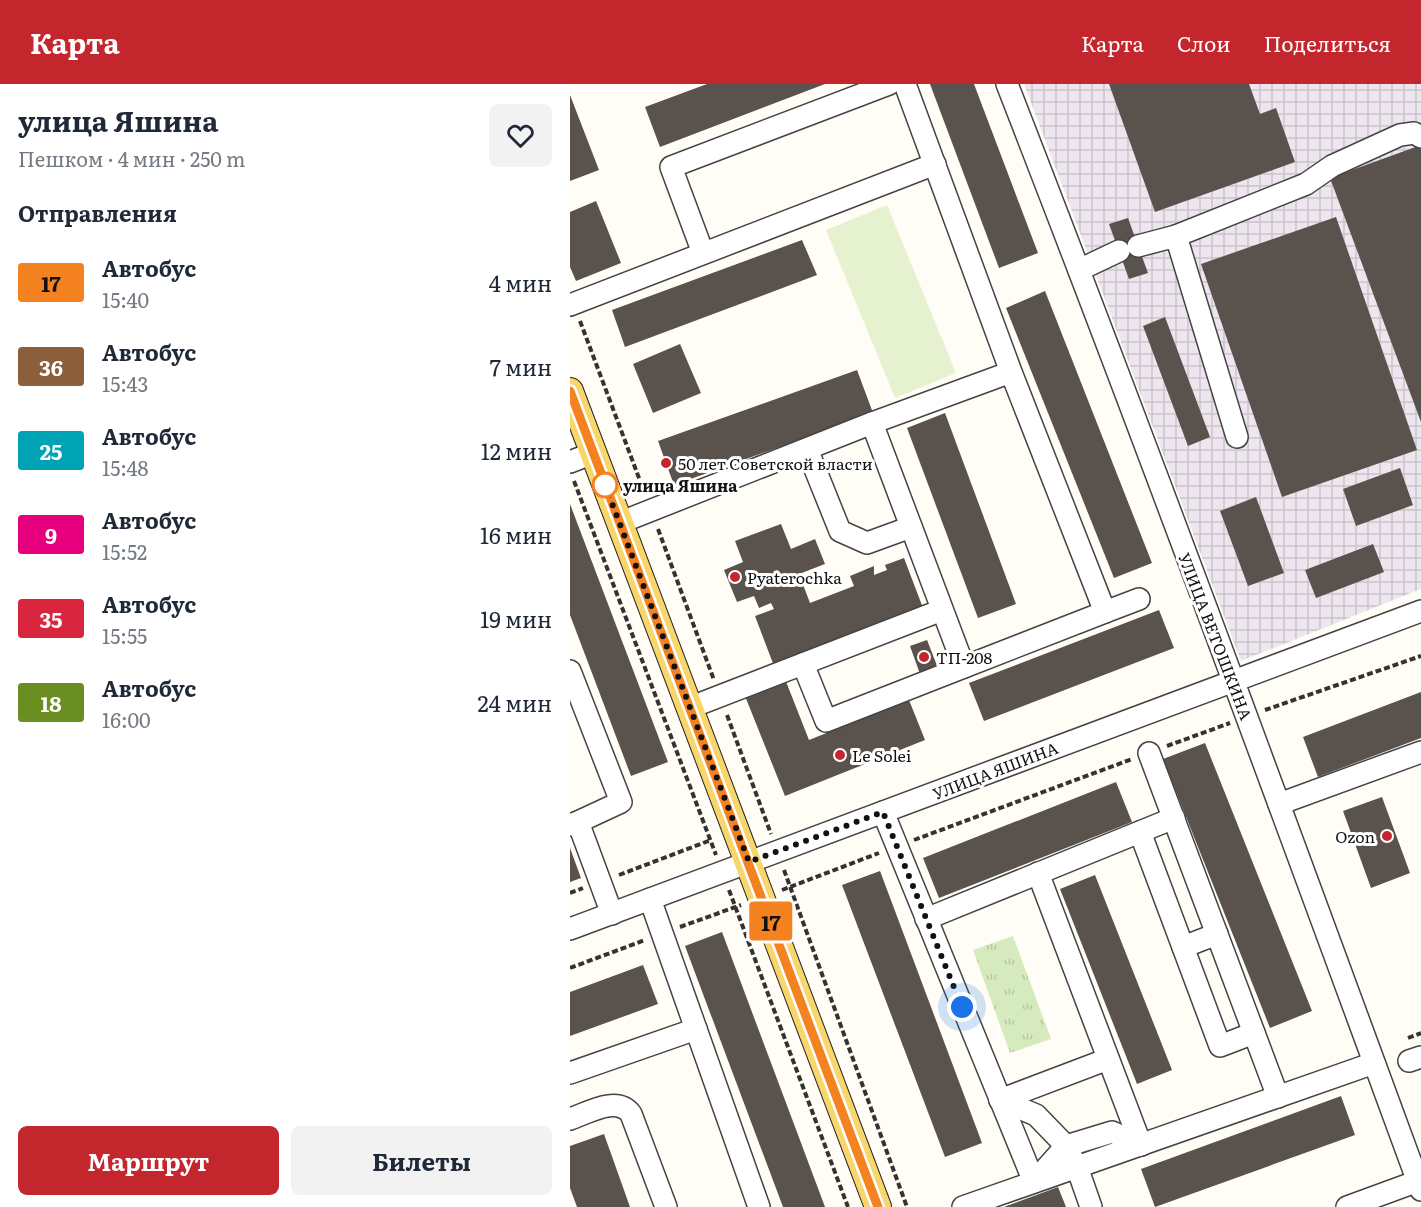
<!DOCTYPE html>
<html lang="ru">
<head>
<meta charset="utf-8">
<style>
	:root { --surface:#fff; --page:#f2f2f3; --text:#1f2937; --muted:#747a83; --accent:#c4262e }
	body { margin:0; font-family:Literata,serif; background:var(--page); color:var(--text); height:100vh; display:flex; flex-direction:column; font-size:22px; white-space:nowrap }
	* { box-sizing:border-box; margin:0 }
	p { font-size:20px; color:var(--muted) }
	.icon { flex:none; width:33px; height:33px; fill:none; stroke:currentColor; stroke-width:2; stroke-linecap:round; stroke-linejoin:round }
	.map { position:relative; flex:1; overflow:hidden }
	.panel { display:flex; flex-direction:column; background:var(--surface); width:570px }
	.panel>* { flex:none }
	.badge { padding:0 12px; border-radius:4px; font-size:21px; line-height:39px }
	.you { position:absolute; width:30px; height:30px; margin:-15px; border:4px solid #fff; border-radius:50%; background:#1a73e8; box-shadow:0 0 0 9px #1a73e833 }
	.map>.badge { position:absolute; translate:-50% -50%; box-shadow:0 0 0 3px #fff }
	h2 { padding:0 18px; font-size:22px; line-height:54px }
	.round { display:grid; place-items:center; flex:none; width:63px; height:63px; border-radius:9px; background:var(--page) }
	.summary { display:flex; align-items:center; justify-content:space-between; height:102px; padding:0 18px }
	h1 { font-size:28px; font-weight:700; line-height:45px }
	.button { display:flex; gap:12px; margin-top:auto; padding:12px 18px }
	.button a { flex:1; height:69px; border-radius:9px; background:var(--accent); color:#fff; font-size:24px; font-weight:700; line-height:69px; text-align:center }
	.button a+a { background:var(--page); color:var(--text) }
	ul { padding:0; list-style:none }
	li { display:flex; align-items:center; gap:18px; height:84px; padding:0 18px }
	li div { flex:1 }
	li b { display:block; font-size:22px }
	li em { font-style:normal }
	li .badge { min-width:66px; font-weight:700; text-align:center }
	header { display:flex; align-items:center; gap:36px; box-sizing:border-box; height:84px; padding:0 30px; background:var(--accent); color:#fff }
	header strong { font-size:28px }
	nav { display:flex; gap:33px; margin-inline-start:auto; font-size:21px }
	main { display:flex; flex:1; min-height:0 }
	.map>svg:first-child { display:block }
</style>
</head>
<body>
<header>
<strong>Карта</strong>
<nav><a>Карта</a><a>Слои</a><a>Поделиться</a></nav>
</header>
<main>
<section class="panel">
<div class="summary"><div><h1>улица Яшина</h1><p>Пешком · 4 мин · 250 m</p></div><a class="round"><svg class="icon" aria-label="heart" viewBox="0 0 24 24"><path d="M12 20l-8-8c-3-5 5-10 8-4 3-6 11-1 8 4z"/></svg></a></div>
<h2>Отправления</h2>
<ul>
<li><span class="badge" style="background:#f58220;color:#111">17</span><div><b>Автобус</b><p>15:40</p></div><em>4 мин</em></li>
<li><span class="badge" style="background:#8b5e3c;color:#fff">36</span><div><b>Автобус</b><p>15:43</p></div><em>7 мин</em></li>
<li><span class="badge" style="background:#00a3b4;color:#fff">25</span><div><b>Автобус</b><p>15:48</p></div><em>12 мин</em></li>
<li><span class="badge" style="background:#e6007e;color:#fff">9</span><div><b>Автобус</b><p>15:52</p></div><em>16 мин</em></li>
<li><span class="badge" style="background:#d7263d;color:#fff">35</span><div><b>Автобус</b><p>15:55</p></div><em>19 мин</em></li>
<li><span class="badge" style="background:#6b8e23;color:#fff">18</span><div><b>Автобус</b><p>16:00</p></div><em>24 мин</em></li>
</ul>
<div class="button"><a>Маршрут</a><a>Билеты</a></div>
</section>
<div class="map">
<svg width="851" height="1123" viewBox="0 0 851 1123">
	<defs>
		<pattern id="industrial-grid" width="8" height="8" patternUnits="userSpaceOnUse" patternTransform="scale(1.5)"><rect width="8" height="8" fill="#eee6ef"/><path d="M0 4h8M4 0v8" fill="none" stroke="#cbc4cc"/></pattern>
		<pattern id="park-tufts" width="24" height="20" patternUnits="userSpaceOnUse" patternTransform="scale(1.5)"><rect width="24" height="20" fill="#d5ebbd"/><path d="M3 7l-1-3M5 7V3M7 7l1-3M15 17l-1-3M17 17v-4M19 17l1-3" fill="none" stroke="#b6c8a1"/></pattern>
	</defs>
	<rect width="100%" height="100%" fill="#fffdf5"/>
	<path fill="url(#industrial-grid)" d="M454,0H851V505L671,577Z"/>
	<path fill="url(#park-tufts)" d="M443,852L481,955L440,969L403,866Z"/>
	<path fill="#e6f2cf" d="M317,121L386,289L325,314L256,146Z"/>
	<g fill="#5a524d">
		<path d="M137,0H255L90,63L75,23Z"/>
		<path d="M360,0H404L468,169L429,184Z"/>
		<path d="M539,0H679L690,30L706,24L725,78L585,128Z"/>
		<path d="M0,11L29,86L0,97Z"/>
		<path d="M851,61V338L760,94Z"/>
		<path d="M26,117L51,179L6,197L0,183V128Z"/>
		<path d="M766,133L847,366L712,413L631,180Z"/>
		<path d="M558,134L578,189L559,195L539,140Z"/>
		<path d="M232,156L247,191L55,263L42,226Z"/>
		<path d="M475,207L582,479L544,494L436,224Z"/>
		<path d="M595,233L640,353L618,362L573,242Z"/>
		<path d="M110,260L131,309L83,329L63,280Z"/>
		<path d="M287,286L303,329L104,401L88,357Z"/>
		<path d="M375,329L446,520L408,534L337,344Z"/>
		<path d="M830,384L843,421L786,442L773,405Z"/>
		<path d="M686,413L714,489L678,502L650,427Z"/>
		<path d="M0,420L98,678L61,692L0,531Z"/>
		<path d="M211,440L221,465L245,455L255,480L229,490L240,519L284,502L280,492L304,482V491L317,486L315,481L334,474L353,524L204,582L185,532L204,525L201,519L189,524L184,512L167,518L154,486L173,478L165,457Z"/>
		<path d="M803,460L814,488L746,514L735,486Z"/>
		<path d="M589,526L604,564L414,637L399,599Z"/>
		<path d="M357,556L368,584L350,590L340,562Z"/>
		<path d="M215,595L239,656L339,616L355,656L215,712L175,612Z"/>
		<path d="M851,608V654L748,693L733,653Z"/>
		<path d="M635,659L742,927L700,944L593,675Z"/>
		<path d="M546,698L562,738L369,814L353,774Z"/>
		<path d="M812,713L840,789L801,804L773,727Z"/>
		<path d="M0,764L11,794L0,798Z"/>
		<path d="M310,787L412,1059L375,1073L272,801Z"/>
		<path d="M525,791L602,986L567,1000L490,805Z"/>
		<path d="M152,848L255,1123H213L115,862Z"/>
		<path d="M73,881L88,920L0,952V908Z"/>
		<path d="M771,1012L785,1051L585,1123L571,1085Z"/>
		<path d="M34,1050L60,1123H7L0,1104V1062Z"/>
		<path d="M488,1103L496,1123H434Z"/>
	</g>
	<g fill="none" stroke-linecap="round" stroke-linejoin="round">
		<defs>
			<g id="minor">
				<path d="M335,0L441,288L535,528L394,583L302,339L441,288"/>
				<path d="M437,0C580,367 715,736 851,1106"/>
				<path d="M606,152L736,100L762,82L830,51L844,49L851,53"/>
				<path d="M568,162L606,152L667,353"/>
				<path d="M133,169L101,83L319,0"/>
				<path d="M509,186L549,167"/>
				<path d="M0,221L365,80"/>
				<path d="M237,365L270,447L297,459L341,443"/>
				<path d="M0,378L23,369"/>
				<path d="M49,439L302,339"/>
				<path d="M535,528L569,515"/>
				<path d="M233,580L256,637L394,583"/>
				<path d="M0,587L51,718L8,738"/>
				<path d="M119,624L372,526"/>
				<path d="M579,669L708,1013"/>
				<path d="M709,720L851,668"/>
				<path d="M313,728L464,1098L496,1062L507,1083L521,1123"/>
				<path d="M0,741L8,738L42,830"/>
				<path d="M570,748L650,962L684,949"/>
				<path d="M468,789L571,1061"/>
				<path d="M80,815L189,1123"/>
				<path d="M356,835L604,734"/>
				<path d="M0,845L851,527"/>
				<path d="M613,863L647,850"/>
				<path d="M839,977L851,973"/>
				<path d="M0,989L126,945"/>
				<path d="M430,1016L466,1031L496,1062L542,1048L571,1061"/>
				<path d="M430,1016L538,975"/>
				<path d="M0,1035C18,1029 47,1011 61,1030L96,1123"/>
				<path d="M393,1123L804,979"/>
				<path d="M777,1123L848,1097"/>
			</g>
			<path id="major" d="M0,307L308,1123"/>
		</defs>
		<use href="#minor" stroke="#444" stroke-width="24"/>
		<use href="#major" stroke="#222" stroke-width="28"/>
		<g stroke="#333" stroke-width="4" stroke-dasharray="6 3" stroke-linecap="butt">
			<path d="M10,237L75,410"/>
			<path d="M4,397L146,771"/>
			<path d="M88,445L144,596"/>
			<path d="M695,626L851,572"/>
			<path d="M157,631L201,750"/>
			<path d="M597,662L660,639"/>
			<path d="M344,756L562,675"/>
			<path d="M214,786L337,1123"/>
			<path d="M49,791L141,756"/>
			<path d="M159,806L278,1123"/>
			<path d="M212,806L309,769"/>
			<path d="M0,809L13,804"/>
			<path d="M110,843L171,821"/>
			<path d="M0,884L75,856"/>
			<path d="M838,954L851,949"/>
		</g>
		<use href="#minor" stroke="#fff" stroke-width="21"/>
		<use href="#major" stroke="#f9d66b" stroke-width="26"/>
	</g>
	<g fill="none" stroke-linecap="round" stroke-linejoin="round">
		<defs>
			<path id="line" d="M0,307L308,1123"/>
		</defs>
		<use href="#line" stroke="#fff" stroke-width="14"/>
		<use href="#line" stroke="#f58220" stroke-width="9"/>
		<path stroke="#111" stroke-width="6" stroke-dasharray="0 10.8" d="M35,401L179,778L313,728L392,923"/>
	</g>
	<g fill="#c4262e" stroke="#fff" stroke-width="2">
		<circle cx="96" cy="379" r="6"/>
		<circle cx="165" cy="493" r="6"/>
		<circle cx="354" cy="573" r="6"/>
		<circle cx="270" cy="671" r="6"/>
		<circle cx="817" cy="752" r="6"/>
	</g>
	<circle fill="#fff" stroke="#f58220" stroke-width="3" cx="35" cy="401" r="12"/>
	<g text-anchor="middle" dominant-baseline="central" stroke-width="6" stroke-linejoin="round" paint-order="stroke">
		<g font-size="16" fill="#111" stroke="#fff" text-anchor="start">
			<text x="108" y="379">50 лет Советской власти</text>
			<text x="177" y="493">Pyaterochka</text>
			<text x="366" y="573">ТП-208</text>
			<text x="282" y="671">Le Solei</text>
			<text x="805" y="752" text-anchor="end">Ozon</text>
		</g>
		<g font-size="16" font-weight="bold" fill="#111" stroke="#fff" text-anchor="start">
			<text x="53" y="401">улица Яшина</text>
		</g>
		<g font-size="16" fill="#111" stroke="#fff">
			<text transform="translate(646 552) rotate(69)">УЛИЦА ВЕТОШКИНА</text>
			<text transform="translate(425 686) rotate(-21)">УЛИЦА ЯШИНА</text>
		</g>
	</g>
</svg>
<div class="you" style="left:392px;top:923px"></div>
<b class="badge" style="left:201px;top:837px;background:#f58220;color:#111">17</b>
</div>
</main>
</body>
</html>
